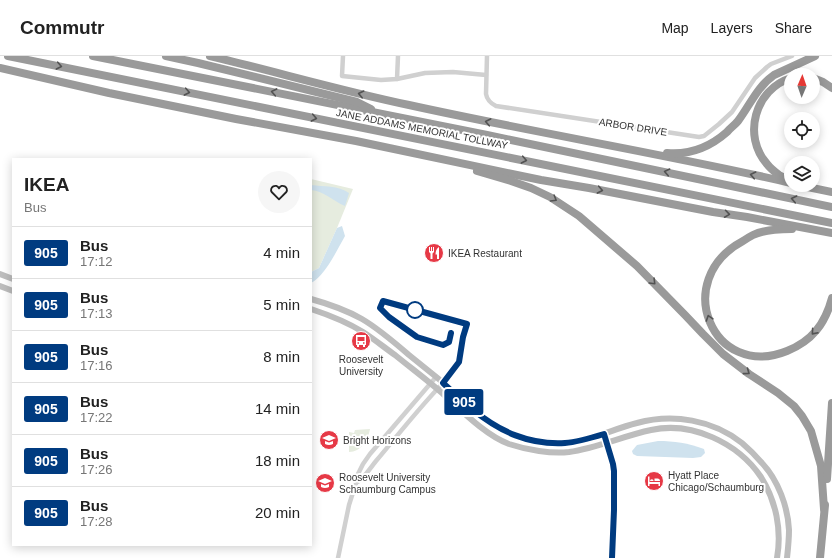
<!DOCTYPE html>
<html lang="en">
<head>
<meta charset="utf-8">
<style>
	:root { --surface:#fff; --page:#f6f6f6; --text:#222; --muted:#767676; --line:#e0e0e0 }
	body { margin:0; font-family:Arial,sans-serif; background:var(--page); color:var(--text); height:100vh; display:flex; flex-direction:column; font-size:15px; white-space:nowrap }
	* { box-sizing:border-box; margin:0 }
	p { font-size:13px; color:var(--muted) }
	.icon { flex:none; width:22px; height:22px; fill:none; stroke:currentColor; stroke-width:2; stroke-linecap:round; stroke-linejoin:round }
	.map { position:relative; flex:1; overflow:hidden }
	.panel { position:absolute; left:12px; top:102px; width:300px; height:388px; display:flex; flex-direction:column; background:var(--surface); border-radius:0px; box-shadow:0 2px 10px #0003 }
	.panel>* { flex:none }
	.badge { padding:0 8px; border-radius:3px; font-size:14px; line-height:26px }
	.needle { width:26px; rotate:2deg }
	.fabs { position:absolute; left:784px; top:12px; display:grid; gap:8px }
	.fabs a { display:grid; place-items:center; width:36px; height:36px; border-radius:50%; background:var(--surface); box-shadow:0 2px 10px #0003; font-size:20px }
	.map>.badge { position:absolute; translate:-50% -50%; box-shadow:0 0 0 2px #fff }
	.round { display:grid; place-items:center; flex:none; width:42px; height:42px; border-radius:21px; background:var(--page) }
	.headline { display:flex; align-items:center; justify-content:space-between; height:68px; padding:0 12px }
	h1 { font-size:19px; font-weight:800; line-height:30px }
	ul { padding:0; list-style:none }
	li { display:flex; align-items:center; gap:12px; height:52px; padding:0 12px; border-top:1px solid var(--line) }
	li div { flex:1 }
	li b { display:block; font-size:15px }
	li em { font-style:normal }
	li .badge { min-width:44px; font-weight:700; text-align:center }
	header { display:flex; align-items:center; gap:24px; box-sizing:border-box; height:56px; padding:0 20px; background:var(--surface); border-bottom:1px solid var(--line) }
	header strong { font-size:19px }
	nav { display:flex; gap:22px; margin-inline-start:auto; font-size:14px }
	.map>svg:first-child { display:block }
</style>
</head>
<body>
<header>
<strong>Commutr</strong>
<nav><a>Map</a><a>Layers</a><a>Share</a></nav>
</header>
<div class="map">
<svg width="832" height="502" viewBox="0 0 832 502">
	<rect width="100%" height="100%" fill="#fff"/>
	<g fill="#e6ecdf">
		<path d="M311,123L353,133L337,172L319,212L311,216Z"/>
		<path d="M370,373C368,384 361,396 349,396V376L354,377L355,374Z"/>
	</g>
	<g fill="#cfe2ee">
		<path d="M311,129C324,131 338,129 349,137L345,150C333,145 324,135 311,134Z"/>
		<path d="M342,170L345,180C337,194 325,220 311,227V216L319,212L337,172Z"/>
		<path d="M658,385C674,385 688,387 704,393L705,397L701,401L693,402L637,400L633,398L632,395L637,389Z"/>
	</g>
	<g fill="none" stroke-linecap="round" stroke-linejoin="round">
		<g stroke="#d0d0d0" stroke-width="4.5">
			<path d="M343,0L342,20L381,24L397,23L425,17L453,16L486,19"/>
			<path d="M487,0L486,38C487,44 490,47 496,50L699,81L704,80L719,68L732,56L755,22L767,11L771,8L792,0"/>
			<path d="M397,23L398,0"/>
			<path d="M356,427C363,424 371,411 376,405C398,379 419,352 443,327"/>
			<path d="M338,502L349,449L356,427V422L363,408L370,398L436,321"/>
		</g>
		<g stroke="#bdbdbd" stroke-width="6">
			<path d="M0,218L13,223"/>
			<path d="M0,230L13,235"/>
			<path d="M311,243C329,248 346,254 362,263C379,273 394,286 409,299C419,307 430,316 440,324C463,345 485,367 514,379C523,383 532,384 541,385C549,386 557,387 566,387C590,385 613,373 637,367C673,357 713,364 742,387C749,393 756,400 762,407C778,424 788,451 789,474C789,484 788,493 787,502"/>
			<path d="M311,253C329,259 347,266 363,276C374,283 385,292 395,299C411,312 427,324 442,337C461,354 485,379 509,388C527,394 551,398 569,396C597,392 623,380 651,374C692,365 738,387 761,421C776,445 782,474 777,502"/>
		</g>
		<g stroke="#9a9a9a" stroke-width="8">
			<path d="M8,0L832,167"/>
			<path d="M93,0L487,79L832,151"/>
			<path d="M166,0L198,7L357,46L371,53"/>
			<path d="M210,0C277,16 342,35 409,49C536,77 665,98 791,127"/>
			<path d="M0,12L109,37L236,63L356,85L541,124L589,132L713,156L747,161L832,177"/>
			<path d="M813,22L823,26L832,32"/>
			<path d="M667,97C690,99 710,91 727,76C730,72 735,69 738,65C750,49 757,31 774,19L815,0"/>
			<path d="M477,115L511,125L531,132L550,141L579,160L637,210L685,259L703,278L723,298L749,318L778,337L794,350L802,360L811,375L821,410L824,453"/>
			<path d="M790,123C786,122 782,121 779,119C775,116 770,112 767,108C742,80 755,33 791,22"/>
			<path d="M798,129L832,136"/>
			<path d="M792,173C780,173 763,174 753,179C749,181 746,183 743,185C670,224 713,325 787,295C812,285 825,268 832,242"/>
			<path d="M827,423L832,347"/>
			<path d="M820,502L825,449"/>
		</g>
	</g>
	<defs><path id="oneway-chevron" d="M-2-3.5L2.5 0L-2 3.5" fill="none" stroke-width="1.6" stroke-linecap="round" stroke-linejoin="round"/></defs>
	<g stroke="#525252">
		<use href="#oneway-chevron" transform="translate(59 10) rotate(11)"/>
		<use href="#oneway-chevron" transform="translate(187 36) rotate(11)"/>
		<use href="#oneway-chevron" transform="translate(274 36) rotate(-169)"/>
		<use href="#oneway-chevron" transform="translate(361 38) rotate(-167)"/>
		<use href="#oneway-chevron" transform="translate(314 62) rotate(11)"/>
		<use href="#oneway-chevron" transform="translate(488 66) rotate(-169)"/>
		<use href="#oneway-chevron" transform="translate(524 104) rotate(11)"/>
		<use href="#oneway-chevron" transform="translate(667 116) rotate(-168)"/>
		<use href="#oneway-chevron" transform="translate(753 119) rotate(-168)"/>
		<use href="#oneway-chevron" transform="translate(600 134) rotate(11)"/>
		<use href="#oneway-chevron" transform="translate(554 143) rotate(31)"/>
		<use href="#oneway-chevron" transform="translate(794 143) rotate(-168)"/>
		<use href="#oneway-chevron" transform="translate(727 158) rotate(8)"/>
		<use href="#oneway-chevron" transform="translate(653 226) rotate(45)"/>
		<use href="#oneway-chevron" transform="translate(709 262) rotate(-108)"/>
		<use href="#oneway-chevron" transform="translate(814 276) rotate(131)"/>
		<use href="#oneway-chevron" transform="translate(747 316) rotate(36)"/>
	</g>
	<g fill="none" stroke-linecap="round" stroke-linejoin="round">
		<defs>
			<path id="line" d="M451,277L449,286L443,289L417,281L389,261L380,252L383,245L467,268L463,281L459,306L443,327C453,336 462,345 472,353C500,376 529,389 565,387C578,386 591,382 604,378L613,408L614,415V454L612,502"/>
		</defs>
		<use href="#line" stroke="#fff" stroke-width="9"/>
		<use href="#line" stroke="#003b80" stroke-width="6"/>
	</g>
	<defs>
		<symbol id="restaurant-disc" viewBox="-11 -11 22 22"><circle r="9.5" fill="#e63946" stroke="#fff"/><path d="M-5-6h1v4h1v-4h1v4h1v-4h1v5L-1.5 .5V6h-2V.5L-5-1ZM5-6V6H3V1.5H1.5Q1.5-4 5-6Z" fill="#fff"/></symbol>
		<symbol id="bus-disc" viewBox="-11 -11 22 22"><circle r="9.5" fill="#e63946" stroke="#fff"/><path d="M-5-6H5V4H4V6H2V4H-2V6H-4V4H-5ZM-3.5-4V0h7V-4ZM-3.5 1.2v1.5H-2V1.2ZM2 1.2v1.5H3.5V1.2Z" fill="#fff"/></symbol>
		<symbol id="school-disc" viewBox="-11 -11 22 22"><circle r="9.5" fill="#e63946" stroke="#fff"/><path d="M0-5L7-2L0 1L-7-2ZM-4 1L0 2.5L4 1V4Q0 6-4 4Z" fill="#fff"/></symbol>
		<symbol id="hotel-disc" viewBox="-11 -11 22 22"><circle r="9.5" fill="#e63946" stroke="#fff"/><path d="M-6-4.5h1.5V1H6V5H4.5V3h-9V5H-6ZM-4 0a1.8 1.8 0 1 1 3.6 0ZM.5 0V-2.5h3Q6-2.5 6 0Z" fill="#fff"/></symbol>
		<symbol id="university-disc" viewBox="-11 -11 22 22"><circle r="9.5" fill="#e63946" stroke="#fff"/><path d="M0-5L7-2L0 1L-7-2ZM-4 1L0 2.5L4 1V4Q0 6-4 4Z" fill="#fff"/></symbol>
	</defs>
	<g fill-rule="evenodd">
		<use href="#restaurant-disc" x="423" y="186" width="22" height="22"/>
		<use href="#bus-disc" x="350" y="274" width="22" height="22"/>
		<use href="#school-disc" x="318" y="373" width="22" height="22"/>
		<use href="#hotel-disc" x="643" y="414" width="22" height="22"/>
		<use href="#university-disc" x="314" y="416" width="22" height="22"/>
	</g>
	<circle fill="#fff" stroke="#003b80" stroke-width="2" cx="415" cy="254" r="8"/>
	<g text-anchor="middle" dominant-baseline="central" stroke-width="4" stroke-linejoin="round" paint-order="stroke">
		<g font-size="10" fill="#333" stroke="#fff">
			<text transform="translate(633 71) rotate(9)">ARBOR DRIVE</text>
			<text transform="translate(422 73) rotate(11)">JANE ADDAMS MEMORIAL TOLLWAY</text>
		</g>
		<g font-size="10" fill="#333" stroke="#fff" text-anchor="start">
			<text x="448" y="197">IKEA Restaurant</text>
			<text x="361" y="303" text-anchor="middle">Roosevelt<tspan x="361" dy="12">University</tspan></text>
			<text x="343" y="384">Bright Horizons</text>
			<text x="668" y="419">Hyatt Place<tspan x="668" dy="12">Chicago/Schaumburg</tspan></text>
			<text x="339" y="421">Roosevelt University<tspan x="339" dy="12">Schaumburg Campus</tspan></text>
		</g>
	</g>
</svg>
<div class="fabs">
<a><svg class="needle" viewBox="-14 -14 28 28"><path d="M0-13l5 13h-10z" fill="#e53935"/><path d="M0 13l5-13h-10z" fill="#767676"/></svg></a>
<a><svg class="icon" aria-label="locate" viewBox="0 0 24 24"><circle cx="12" cy="12" r="6"/><path d="M12 2v4M12 18v4M2 12h4M18 12h4"/></svg></a>
<a><svg class="icon" aria-label="layers" viewBox="0 0 24 24"><path d="M12 4l9 5-9 5-9-5zM3 14l9 5 9-5"/></svg></a>
</div>
<b class="badge" style="left:464px;top:346px;background:#003b80;color:#fff">905</b>
<section class="panel">
<div class="headline"><div><h1>IKEA</h1><p>Bus</p></div><a class="round"><svg class="icon" aria-label="heart" viewBox="0 0 24 24"><path d="M12 20l-8-8c-3-5 5-10 8-4 3-6 11-1 8 4z"/></svg></a></div>
<ul>
<li><span class="badge" style="background:#003b80;color:#fff">905</span><div><b>Bus</b><p>17:12</p></div><em>4 min</em></li>
<li><span class="badge" style="background:#003b80;color:#fff">905</span><div><b>Bus</b><p>17:13</p></div><em>5 min</em></li>
<li><span class="badge" style="background:#003b80;color:#fff">905</span><div><b>Bus</b><p>17:16</p></div><em>8 min</em></li>
<li><span class="badge" style="background:#003b80;color:#fff">905</span><div><b>Bus</b><p>17:22</p></div><em>14 min</em></li>
<li><span class="badge" style="background:#003b80;color:#fff">905</span><div><b>Bus</b><p>17:26</p></div><em>18 min</em></li>
<li><span class="badge" style="background:#003b80;color:#fff">905</span><div><b>Bus</b><p>17:28</p></div><em>20 min</em></li>
</ul>
</section>
</div>
</body>
</html>
